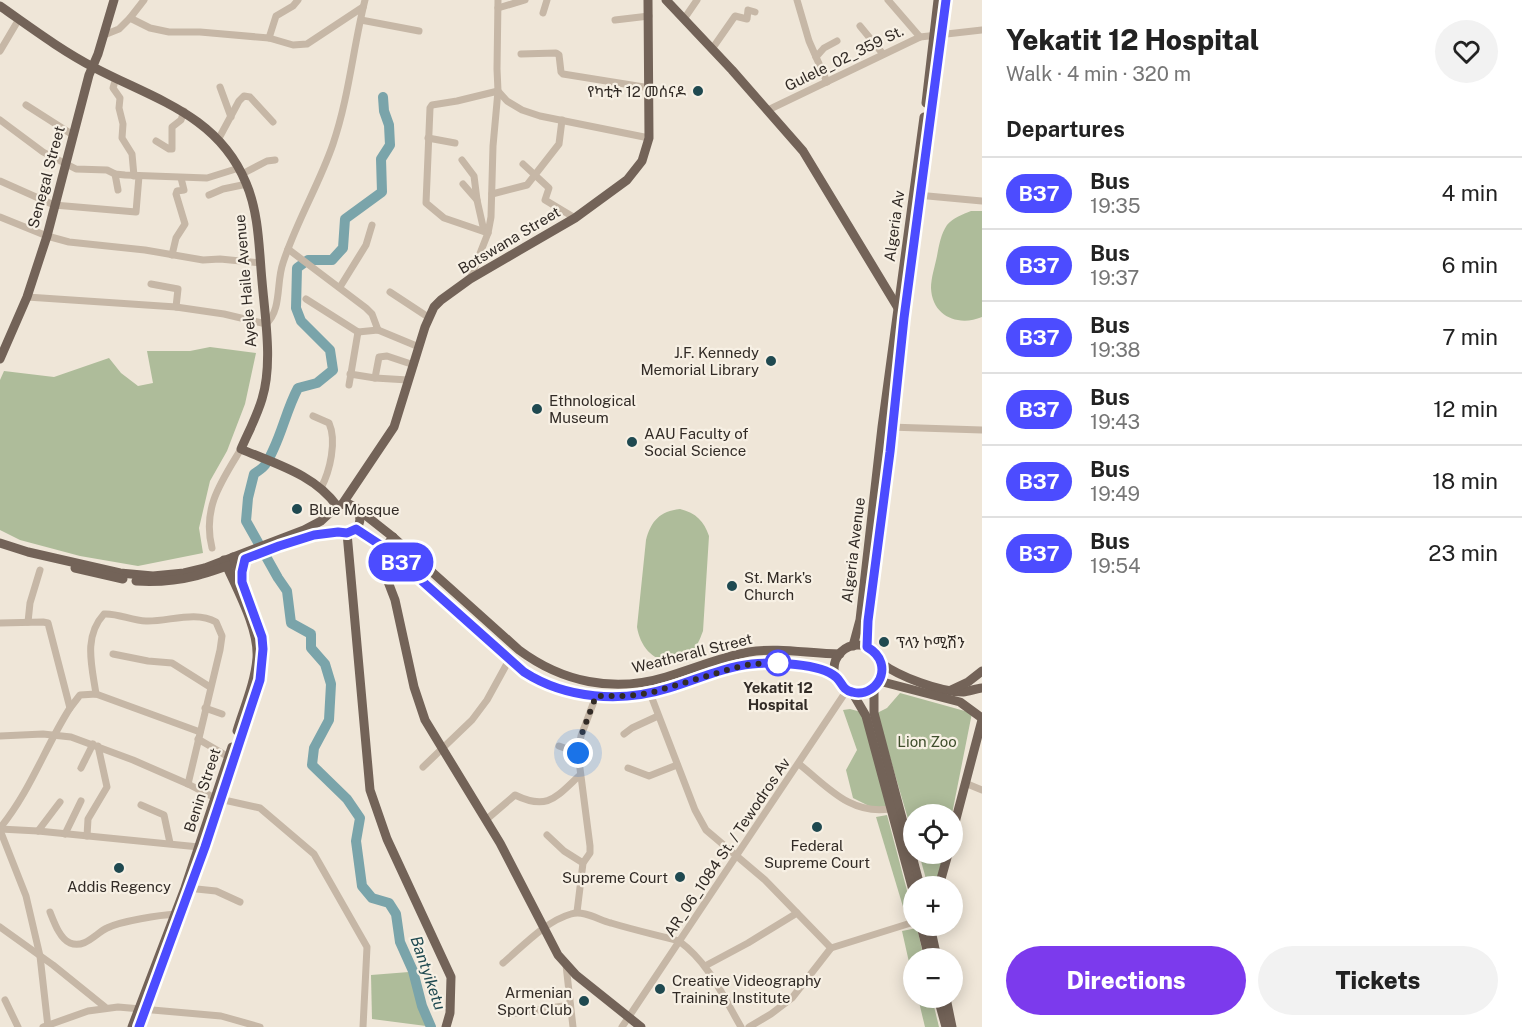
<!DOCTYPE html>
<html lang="en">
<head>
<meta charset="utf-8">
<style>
	:root { --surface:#fff; --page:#f2f2f2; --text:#222; --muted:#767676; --line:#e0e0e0; --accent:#7c3aed }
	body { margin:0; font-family:"Public Sans","Noto Sans Ethiopic",sans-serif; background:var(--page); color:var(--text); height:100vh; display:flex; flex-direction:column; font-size:22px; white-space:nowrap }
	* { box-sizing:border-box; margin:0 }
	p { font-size:20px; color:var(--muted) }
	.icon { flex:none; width:33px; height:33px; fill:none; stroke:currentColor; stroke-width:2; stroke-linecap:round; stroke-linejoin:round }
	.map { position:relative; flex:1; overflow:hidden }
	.side { display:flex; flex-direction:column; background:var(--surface); width:540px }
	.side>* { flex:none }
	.badge { padding:0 12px; border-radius:20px; font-size:21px; line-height:39px }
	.buttons { position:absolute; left:903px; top:804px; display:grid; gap:12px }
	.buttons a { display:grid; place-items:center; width:60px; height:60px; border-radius:50%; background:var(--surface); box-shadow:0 3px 15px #0003; font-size:30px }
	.you { position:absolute; width:30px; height:30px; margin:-15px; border:4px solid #fff; border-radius:50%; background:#1a73e8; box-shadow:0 0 0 9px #1a73e833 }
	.map>.badge { position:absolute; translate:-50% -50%; box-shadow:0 0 0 3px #fff }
	h2 { padding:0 24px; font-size:22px; line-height:54px }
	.round { display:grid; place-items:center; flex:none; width:63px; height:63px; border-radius:32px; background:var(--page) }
	.head { display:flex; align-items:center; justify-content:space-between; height:102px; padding:0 24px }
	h1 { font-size:28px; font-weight:800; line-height:45px }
	.button { display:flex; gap:12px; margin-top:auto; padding:12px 24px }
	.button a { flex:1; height:69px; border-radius:36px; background:var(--accent); color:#fff; font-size:24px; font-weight:800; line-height:69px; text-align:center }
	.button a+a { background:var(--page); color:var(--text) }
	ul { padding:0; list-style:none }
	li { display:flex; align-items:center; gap:18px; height:72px; padding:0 24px; border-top:2px solid var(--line) }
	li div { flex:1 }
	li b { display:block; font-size:22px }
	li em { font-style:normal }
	li .badge { min-width:66px; font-weight:700; text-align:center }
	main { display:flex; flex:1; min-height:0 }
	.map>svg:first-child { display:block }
</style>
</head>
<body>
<main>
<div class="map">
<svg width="982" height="1027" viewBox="0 0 982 1027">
	<rect width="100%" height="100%" fill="#efe6d8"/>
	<g fill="#aebc9a">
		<path d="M971,211H982V317C958,327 932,316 931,288C931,278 935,266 937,256C939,245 941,234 947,225C953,218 963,214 971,211Z"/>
		<path d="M210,347L256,353L245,404L227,451L210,481L199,528L203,553L138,566L80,556L20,540L0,530V380L4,371L54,377L109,358L121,373L138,386L153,383L147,351H190Z"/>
		<path d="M680,509C696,513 704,521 709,536L703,631C700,639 696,650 688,655C662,671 641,652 637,627L646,540C651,521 660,511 680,509Z"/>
		<path d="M900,693L972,713L952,814H914L913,836L877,713L887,708Z"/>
		<path d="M850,709L861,712L887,806L873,808L853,798L846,770L857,750L843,710Z"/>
		<path d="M887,815L913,913V918L907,920L876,817Z"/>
		<path d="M919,854H945L938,886H928Z"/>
		<path d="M917,928L924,958H914L913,980L902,931Z"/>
		<path d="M409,972L426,1026L372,1019L371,975Z"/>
		<path d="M918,998H932L939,1027H925Z"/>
	</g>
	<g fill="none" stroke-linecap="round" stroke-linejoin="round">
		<path stroke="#7aa4aa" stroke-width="10" d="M383,97L384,111L389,125L390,145L381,159L382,192L345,219L343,248L332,260H308L297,268L296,308L301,321L330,350L333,370L317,383L298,388C285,412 280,443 265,465C263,468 258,471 254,474L248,498L246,521L278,578L287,591L291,623L311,634V648L325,664L331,684L329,720L314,748L312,765L347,799L360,818L356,841L362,886L372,898L389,903L396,914L400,942L413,971L422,1006L431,1027"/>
		<g stroke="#c6b7a6" stroke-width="7">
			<path d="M797,0L809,41L827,82"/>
			<path d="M888,0L920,37"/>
			<path d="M498,8L525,0"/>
			<path d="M543,13L547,0"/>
			<path d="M130,18L144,0"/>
			<path d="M684,19L697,0"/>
			<path d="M361,20L419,31"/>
			<path d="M615,20L649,16"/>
			<path d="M860,26L883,54"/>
			<path d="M104,35L119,29L130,18L150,28L169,32H200L269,38L293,45L307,44L363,7"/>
			<path d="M269,38L276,16L293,6L298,0"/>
			<path d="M712,49L735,16L747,19L748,10L755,12"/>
			<path d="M0,51L19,19"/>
			<path d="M521,54L556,53L559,55L561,72L563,74L650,88"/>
			<path d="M816,57L824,48L837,41"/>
			<path d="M116,78L113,88L120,98L119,108L123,124L122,138L132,154L134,176"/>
			<path d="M220,87L231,117"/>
			<path d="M26,105L73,135"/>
			<path d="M768,110L920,37L982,30"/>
			<path d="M0,120L43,152L76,169L107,170L115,174L125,175L207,178L239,168"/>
			<path d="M428,138L455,143"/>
			<path d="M218,140L239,101L244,96L250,97L273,122"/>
			<path d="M156,141L169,149H172V127L181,120L184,111"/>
			<path d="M462,160L474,176L477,200L484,231"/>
			<path d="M523,164L549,188L545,200L575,218"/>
			<path d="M115,174L118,190"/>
			<path d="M242,174L267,161L275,160"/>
			<path d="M0,181L54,205L136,212L139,176"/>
			<path d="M463,184L477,200"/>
			<path d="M492,194L527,185L559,144L562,120"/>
			<path d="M209,195L223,189L247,184"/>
			<path d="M917,195L982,201"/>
			<path d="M0,217L47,236L69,242L145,250L203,260L220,259L261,263"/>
			<path d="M488,233L444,218L426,203L430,108L432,105L457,101L498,91L507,101L522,110L540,116L649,138"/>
			<path d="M288,249L366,308L372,314L378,330"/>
			<path d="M172,255L176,238L185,224L176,194L177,191L184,190L181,178"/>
			<path d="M470,279L488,233L491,217L493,146L498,91L497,69L498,0"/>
			<path d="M151,284L178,289L176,307"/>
			<path d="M340,287L366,245L372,225"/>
			<path d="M390,292L428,317"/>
			<path d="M27,297L176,307L224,314L266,324C282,310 276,282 283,263C296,222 319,185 333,144C349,97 353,48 365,0"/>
			<path d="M306,299L358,332L378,330L419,347"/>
			<path d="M350,374L375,378"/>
			<path d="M408,380L375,378L379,357L387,356L414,365"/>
			<path d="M349,385L358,332"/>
			<path d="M313,416L329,423C337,441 330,471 321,488"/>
			<path d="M889,427L982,430"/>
			<path d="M212,548C202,508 221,482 241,449"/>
			<path d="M28,622L30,603L40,570"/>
			<path d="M0,623L43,622L48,623L70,708C45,747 30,792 0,828"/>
			<path d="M113,654L148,661L172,663L210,687"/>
			<path d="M650,693L695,810L706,830L765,880L831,948"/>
			<path d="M96,694C92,666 83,637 104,614C118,613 132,621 146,621C168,622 195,610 216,622L222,636L220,650L188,784"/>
			<path d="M70,708L80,695L96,694L200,732"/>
			<path d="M205,708L222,714"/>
			<path d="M624,734L632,728L658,716"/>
			<path d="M0,736L43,734L71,737L133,760L188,784L215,798L260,808L314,854L367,947L363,1027"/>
			<path d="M198,739L232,759"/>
			<path d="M559,746L578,753"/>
			<path d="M799,764C828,787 850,815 890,809"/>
			<path d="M423,767L472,720L487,700L509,660"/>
			<path d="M81,768L93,744"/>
			<path d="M628,768L649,776L677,765"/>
			<path d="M965,783L982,790"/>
			<path d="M141,805L164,815L170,843"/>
			<path d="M487,819L515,795C548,811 556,797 580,775"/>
			<path d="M0,829L38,831L199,847"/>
			<path d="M0,830L26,896L40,956L48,1027"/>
			<path d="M38,831L60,802"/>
			<path d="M65,834L81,801"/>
			<path d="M547,835L564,851L583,863"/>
			<path d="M87,836L88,819L107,787L98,746"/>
			<path d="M187,888L216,891L240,902"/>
			<path d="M50,912C54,922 60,939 70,943C85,949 96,933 107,928C121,921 160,915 176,914"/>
			<path d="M577,912L583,863L590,853V846L578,753L581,736L596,696"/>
			<path d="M0,927L53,965L105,1007"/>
			<path d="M503,963C523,946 546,921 571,914C584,910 599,920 611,923C634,930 657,935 679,941C709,963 723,996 741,1027"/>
			<path d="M566,965L573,1027"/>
			<path d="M705,966L748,943L797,913"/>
			<path d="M5,1000L18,1027"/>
			<path d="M510,1014L570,1005"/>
			<path d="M43,1027L88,1011L118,1007L221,1016L260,1027"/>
			<path d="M622,1027L847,690"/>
			<path d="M749,1027L771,1014L792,998L831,948L914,922"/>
		</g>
		<g stroke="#736358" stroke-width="9">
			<path d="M666,0L732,70L803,151L898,308"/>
			<path d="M0,6C30,27 62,51 95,68C154,99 218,115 246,183C259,213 259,249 262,281C265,317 273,364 262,399C257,416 248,433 241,449C275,464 314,474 337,506"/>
			<path d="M926,103L938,0"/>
			<path d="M0,359L27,297L47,236L89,75L98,54L114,0"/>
			<path d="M343,503L394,427L425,327L434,307L441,300L470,279L575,218L627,180L642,161L649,138L648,0"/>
			<path d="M356,529C389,551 419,577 448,604C487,640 523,682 578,693C601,698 627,698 650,693C700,682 748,653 801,665C813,667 824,672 836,677"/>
			<path d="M347,533L370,790L387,839L451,977L450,1013L446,1027"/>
			<path d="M393,537L385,548L382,566L395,600L414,687L425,720L500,843L558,955L576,975L641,1027"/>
			<path d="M0,543L28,552L120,573L153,576L184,573L205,568L304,530L321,521L337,506L347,503L355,507L393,537L519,650C562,682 613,693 666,677C693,669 721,657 749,652C779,647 810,654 840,654"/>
			<path d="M224,560C236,588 259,628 257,658C255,683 244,708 237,731"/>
			<path d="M75,568L123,579"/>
			<path d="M136,581C208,586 248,551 313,536C322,533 349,534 353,531C361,526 361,518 358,511"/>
			<circle cx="858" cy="669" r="24"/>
			<path d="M853,646L860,620L882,427L924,117"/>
			<path d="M867,647L868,621L890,452L904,318L946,0"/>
			<path d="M881,663C900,677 940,692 963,692C969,691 976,689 982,688"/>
			<path d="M879,681L960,702L982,718"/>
			<path d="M874,688V713L920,886"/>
			<path d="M951,690L968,682L982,671"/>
			<path d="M852,692L866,716L914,894"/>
			<path d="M952,834L982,720"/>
			<path d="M939,886L948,854"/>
			<path d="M921,926L929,958"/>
			<path d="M930,926L937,958"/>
			<path d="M938,998L946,1027"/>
			<path d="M946,998L952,1027"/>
			<path d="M132,1027L185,888L232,747"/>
			<path d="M139,1027C173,939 205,850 234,760C247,720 267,679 262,637L233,557"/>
		</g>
	</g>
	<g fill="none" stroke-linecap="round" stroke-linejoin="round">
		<defs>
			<path id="line" d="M139,1027L205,847L260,680L263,649L262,637L242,582V572L245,559L279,546L314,535L338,532L347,533L356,529L385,548L524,672C566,699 621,703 669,688C696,680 723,667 752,664C772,662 820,663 836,677C842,682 842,690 852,692C869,697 886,681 881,663C879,656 874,651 867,647L868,621L890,452L904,318L946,0"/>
		</defs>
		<use href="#line" stroke="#fff" stroke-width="14"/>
		<use href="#line" stroke="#4c4cff" stroke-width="9"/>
		<path stroke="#322b26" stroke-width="6" stroke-dasharray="0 10.8" d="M578,753L581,736L596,696H628L650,693L734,668L751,664L784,663H778"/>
	</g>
	<g fill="#1f4950" stroke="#f7f0e4" stroke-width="2">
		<circle cx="698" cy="91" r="6"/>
		<circle cx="771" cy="361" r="6"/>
		<circle cx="537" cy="409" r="6"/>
		<circle cx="632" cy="442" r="6"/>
		<circle cx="297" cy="509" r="6"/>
		<circle cx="732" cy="586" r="6"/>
		<circle cx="884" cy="642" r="6"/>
		<circle cx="817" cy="827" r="6"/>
		<circle cx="119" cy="868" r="6"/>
		<circle cx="680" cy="877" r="6"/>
		<circle cx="660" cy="989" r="6"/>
		<circle cx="584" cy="1001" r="6"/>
	</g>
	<circle fill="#fff" stroke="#4c4cff" stroke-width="3" cx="778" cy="663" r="12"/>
	<g text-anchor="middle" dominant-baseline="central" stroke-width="4.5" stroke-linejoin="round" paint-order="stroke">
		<g font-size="15" fill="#322b26" stroke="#f7f0e4">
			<text transform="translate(844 58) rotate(-26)">Gulele_02_359 St.</text>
			<text transform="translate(46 177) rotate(-75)">Senegal Street</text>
			<text transform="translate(894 226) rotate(-82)">Algeria Av</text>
			<text transform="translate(509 240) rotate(-31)">Botswana Street</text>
			<text transform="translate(245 281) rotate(-95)">Ayele Haile Avenue</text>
			<text transform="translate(853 550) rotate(-83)">Algeria Avenue</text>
			<text transform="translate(692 653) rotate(-14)">Weatherall Street</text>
			<text transform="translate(202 790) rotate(-72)">Benin Street</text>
			<text transform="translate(727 847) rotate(-56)">AR_06_1084 St. / Tewodros Av</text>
		</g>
		<g font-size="15" fill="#322b26" stroke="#f7f0e4" text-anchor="start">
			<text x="686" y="91" text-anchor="end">የካቲት 12 መሰናዶ</text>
			<text x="759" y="352" text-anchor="end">J.F. Kennedy<tspan x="759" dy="17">Memorial Library</tspan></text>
			<text x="549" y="400">Ethnological<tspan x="549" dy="17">Museum</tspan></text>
			<text x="644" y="433">AAU Faculty of<tspan x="644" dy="17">Social Science</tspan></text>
			<text x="309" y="509">Blue Mosque</text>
			<text x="744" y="577">St. Mark's<tspan x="744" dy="17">Church</tspan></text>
			<text x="896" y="642">ፕላን ኮሚሽን</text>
			<text x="817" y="845" text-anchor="middle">Federal<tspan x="817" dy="17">Supreme Court</tspan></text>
			<text x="668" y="877" text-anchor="end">Supreme Court</text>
			<text x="119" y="886" text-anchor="middle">Addis Regency</text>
			<text x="672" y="980">Creative Videography<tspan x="672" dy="17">Training Institute</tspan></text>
			<text x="572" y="992" text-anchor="end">Armenian<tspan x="572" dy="17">Sport Club</tspan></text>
		</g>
		<g font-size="15" font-weight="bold" fill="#322b26" stroke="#f7f0e4">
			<text x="778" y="687">Yekatit 12<tspan x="778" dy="17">Hospital</tspan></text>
		</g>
		<g font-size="15" fill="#3f4e2c" stroke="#f7f0e4">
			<text x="927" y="741">Lion Zoo</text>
		</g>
		<g font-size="16" font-style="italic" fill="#1f4950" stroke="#f7f0e4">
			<text transform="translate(428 973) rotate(71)">Bantyiketu</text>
		</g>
	</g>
</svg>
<div class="buttons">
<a><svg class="icon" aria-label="locate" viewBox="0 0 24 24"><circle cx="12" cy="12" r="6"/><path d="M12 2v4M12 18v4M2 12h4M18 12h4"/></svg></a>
<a>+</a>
<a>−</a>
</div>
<div class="you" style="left:578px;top:753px"></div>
<b class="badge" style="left:401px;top:562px;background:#4c4cff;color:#fff">B37</b>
</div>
<section class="side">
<div class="head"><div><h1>Yekatit 12 Hospital</h1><p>Walk · 4 min · 320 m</p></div><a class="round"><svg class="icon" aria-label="heart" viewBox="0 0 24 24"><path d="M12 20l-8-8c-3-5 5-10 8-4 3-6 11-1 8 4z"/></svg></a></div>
<h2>Departures</h2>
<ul>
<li><span class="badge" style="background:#4c4cff;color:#fff">B37</span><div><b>Bus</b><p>19:35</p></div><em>4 min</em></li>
<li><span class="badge" style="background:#4c4cff;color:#fff">B37</span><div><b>Bus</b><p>19:37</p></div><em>6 min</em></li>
<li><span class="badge" style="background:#4c4cff;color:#fff">B37</span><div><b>Bus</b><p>19:38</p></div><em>7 min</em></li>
<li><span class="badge" style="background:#4c4cff;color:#fff">B37</span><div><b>Bus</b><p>19:43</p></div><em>12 min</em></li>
<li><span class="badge" style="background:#4c4cff;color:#fff">B37</span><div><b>Bus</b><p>19:49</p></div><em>18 min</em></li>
<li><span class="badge" style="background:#4c4cff;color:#fff">B37</span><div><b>Bus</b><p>19:54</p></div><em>23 min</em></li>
</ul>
<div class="button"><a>Directions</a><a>Tickets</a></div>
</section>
</main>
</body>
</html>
